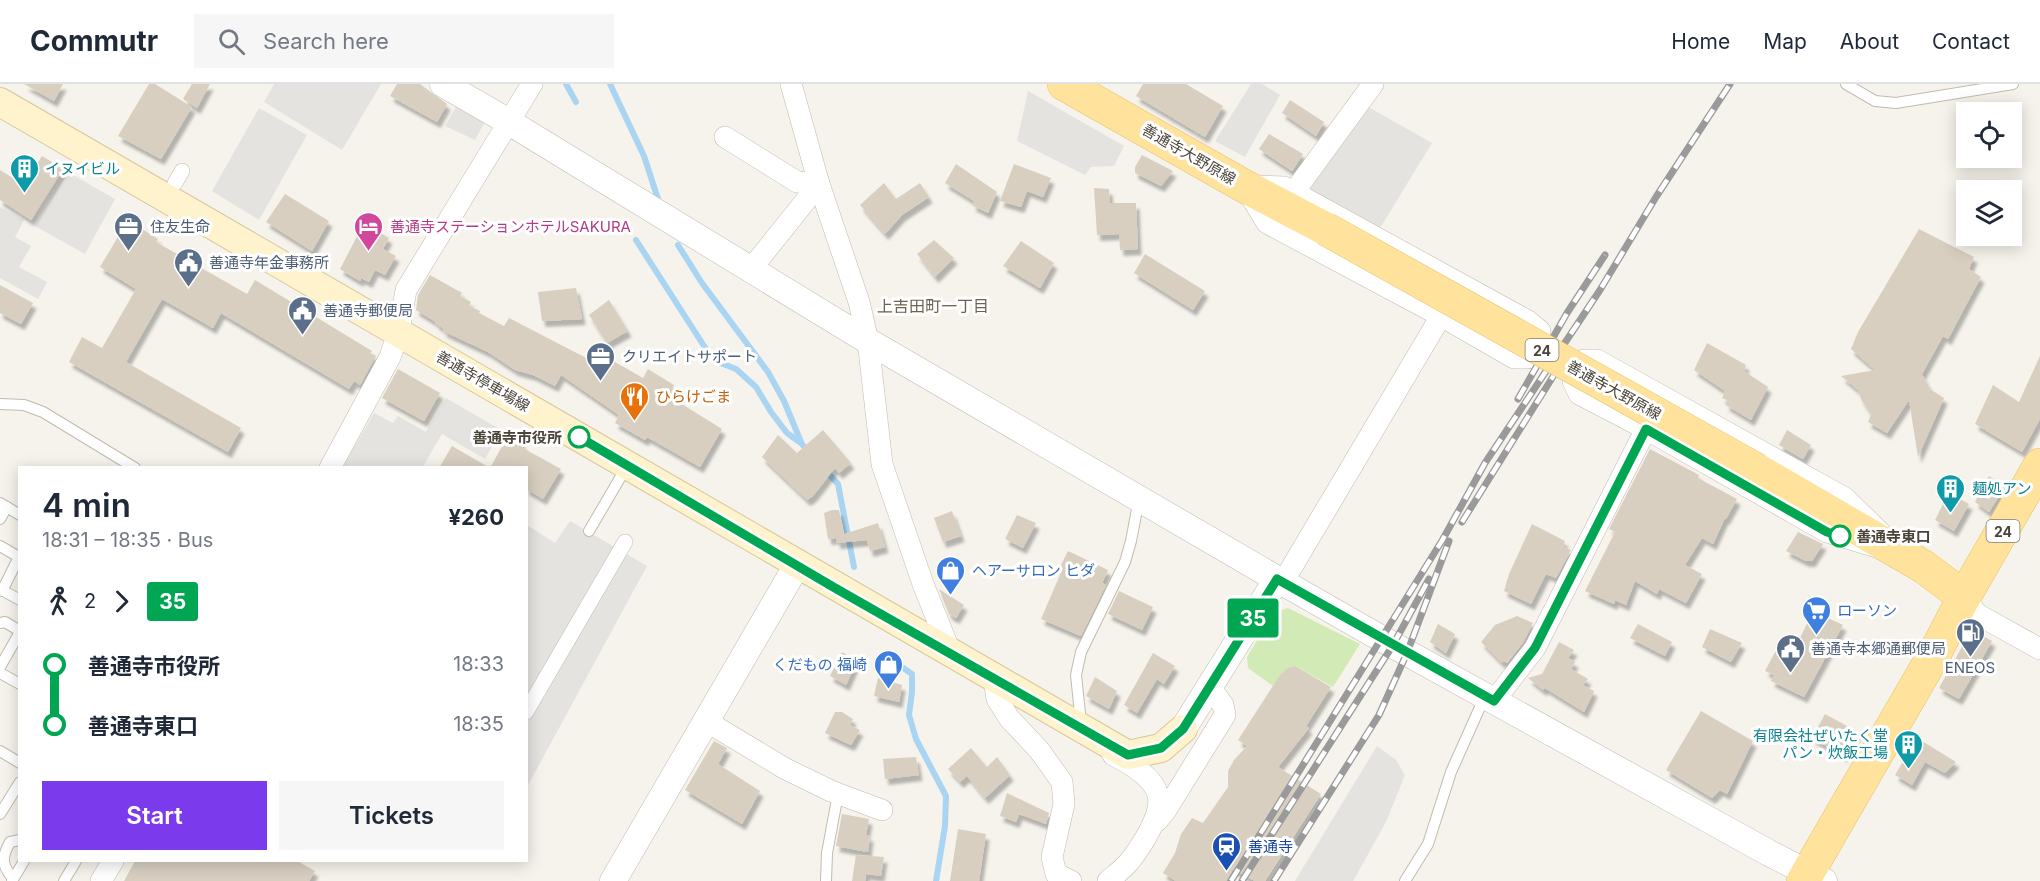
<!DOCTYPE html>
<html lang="en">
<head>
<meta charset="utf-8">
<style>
	:root { --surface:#fff; --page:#f6f6f7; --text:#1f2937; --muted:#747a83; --line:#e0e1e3; --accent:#7c3aed }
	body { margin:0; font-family:Inter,"Noto Sans JP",sans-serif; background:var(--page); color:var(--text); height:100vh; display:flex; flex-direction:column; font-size:22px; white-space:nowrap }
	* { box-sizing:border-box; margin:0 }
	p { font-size:20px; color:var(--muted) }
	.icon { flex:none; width:33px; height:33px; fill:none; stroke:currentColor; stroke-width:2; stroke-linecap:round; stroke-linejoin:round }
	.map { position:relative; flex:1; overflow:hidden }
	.sheet { position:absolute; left:18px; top:382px; width:510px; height:396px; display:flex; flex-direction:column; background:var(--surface); border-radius:0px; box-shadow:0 3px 15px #0003 }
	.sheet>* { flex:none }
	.badge { padding:0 12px; border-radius:4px; font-size:21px; line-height:39px }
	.buttons { position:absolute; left:1956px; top:18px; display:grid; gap:12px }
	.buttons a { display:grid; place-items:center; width:66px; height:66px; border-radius:0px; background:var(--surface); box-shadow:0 3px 15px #0003; font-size:30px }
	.map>.badge { position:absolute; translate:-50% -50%; box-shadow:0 0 0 3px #fff }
	.legs { display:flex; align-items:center; gap:9px; height:66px; padding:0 24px; font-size:20px }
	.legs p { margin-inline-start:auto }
	.overview { display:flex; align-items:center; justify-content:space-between; height:102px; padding:0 24px }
	h1 { font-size:33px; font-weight:600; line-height:45px }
	.primary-button { display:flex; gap:12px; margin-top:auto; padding:12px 24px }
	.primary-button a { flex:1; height:69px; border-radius:0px; background:var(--accent); color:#fff; font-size:24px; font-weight:600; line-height:69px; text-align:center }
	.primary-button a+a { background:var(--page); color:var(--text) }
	ul { padding:0 24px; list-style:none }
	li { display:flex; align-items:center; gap:21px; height:60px; font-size:22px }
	li i { display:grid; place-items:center; width:9px; height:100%; margin:0 8px; background:currentColor }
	li i::after { content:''; width:15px; height:15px; margin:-8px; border:4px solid; border-radius:50%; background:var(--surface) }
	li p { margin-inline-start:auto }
	li:first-child i { background:linear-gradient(#0000 50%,currentColor 0) }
	li:last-child i { background:linear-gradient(currentColor 50%,#0000 0) }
	header { display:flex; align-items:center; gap:36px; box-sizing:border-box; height:84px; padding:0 30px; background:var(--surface); border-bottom:2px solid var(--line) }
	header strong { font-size:28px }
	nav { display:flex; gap:33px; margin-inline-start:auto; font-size:21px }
	.search { width:420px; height:54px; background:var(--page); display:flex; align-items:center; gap:15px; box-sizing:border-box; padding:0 21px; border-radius:0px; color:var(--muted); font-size:22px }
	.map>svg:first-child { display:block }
</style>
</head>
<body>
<header>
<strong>Commutr</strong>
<div class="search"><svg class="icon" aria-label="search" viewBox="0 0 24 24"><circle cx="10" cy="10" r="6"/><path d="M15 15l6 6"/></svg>Search here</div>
<nav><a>Home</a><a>Map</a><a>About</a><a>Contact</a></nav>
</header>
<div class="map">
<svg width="2040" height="797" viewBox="0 0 2040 797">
	<defs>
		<filter id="shadow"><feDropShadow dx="3.5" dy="6" stdDeviation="1.5" flood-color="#0004"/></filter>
	</defs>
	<rect width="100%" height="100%" fill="#f6f3ec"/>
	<path fill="#d2eab5" d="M1288,524L1360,560L1333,603L1295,582C1284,585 1279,593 1273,602L1248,584L1247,573L1271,533L1275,528Z"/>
	<g fill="#e5e3e0">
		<path d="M274,0H381L342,66L264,18Z"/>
		<path d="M1251,0H1262L1280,11L1245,73L1215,57Z"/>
		<path d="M1028,7L1124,62L1114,82L1091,83L1085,91L1017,57Z"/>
		<path d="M459,18L487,34L475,56L445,42Z"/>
		<path d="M1365,21L1432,59L1380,144L1308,105Z"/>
		<path d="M259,24L307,51L259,136L212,107Z"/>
		<path d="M66,87L115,115L85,170L35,142Z"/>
		<path d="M0,123L24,136L15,153L31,162L19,183L47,198L38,215L0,194Z"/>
		<path d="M446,314L501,346L485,375L442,350L422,384H342L374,329L393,339L398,332L426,348Z"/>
		<path d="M570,437L647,482L527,703V441L555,459Z"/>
		<path d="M1377,662L1396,676L1405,691L1386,738L1353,797H1295Z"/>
	</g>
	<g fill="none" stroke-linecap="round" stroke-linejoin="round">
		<g stroke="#a9d4f2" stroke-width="6">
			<path d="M566,0L576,18"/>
			<path d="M610,0L644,72L658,115"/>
			<path d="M636,156L713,276L736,285L756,303L771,328L787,349L801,359L808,367"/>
			<path d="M678,161L702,199L768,288L784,317L801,358"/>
			<path d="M825,386L838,400L854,483"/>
			<path d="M886,572L912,590V608L909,631L916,655L946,712L945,742L936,797"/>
		</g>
	</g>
	<g fill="#d8cfc1" filter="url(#shadow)">
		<path d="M24,0H63L54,17Z"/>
		<path d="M149,0H155L192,23L161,75L118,52Z"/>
		<path d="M192,0H210L197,24L183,15Z"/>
		<path d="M397,0H420L447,20L437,38L390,12Z"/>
		<path d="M1143,0H1186L1223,22L1205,53L1136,12Z"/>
		<path d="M1290,16L1324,38L1316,52L1282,29Z"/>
		<path d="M1269,50L1303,70L1292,87L1259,65Z"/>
		<path d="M1142,71L1173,87L1161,102L1135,89V83Z"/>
		<path d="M42,72L63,85L31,136L0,116V86L24,101Z"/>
		<path d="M956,80L997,108L988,129L972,121L974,117L945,99Z"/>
		<path d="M1014,80L1051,94L1043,113L1027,107L1021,123L1000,117Z"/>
		<path d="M884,99L896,115L920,99L929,113L902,131L885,150L860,121Z"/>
		<path d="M1094,104L1109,105L1110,119H1136L1138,165L1120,166L1119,150L1097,151Z"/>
		<path d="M285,110L329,137L312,167L266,138Z"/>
		<path d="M128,136L158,155L156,158L247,210L255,196L372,267L370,269L376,272L360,301L354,297L349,305L221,229L213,244L162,215L126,278L241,344L228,368L69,278L82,253L102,264L136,205L100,183Z"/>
		<path d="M364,139L389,154L383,165L396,172L385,191L375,186L369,198L361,194L360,197L340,185Z"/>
		<path d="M1919,145L1974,173L1969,185L1981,193L1948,255L1943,252L1922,290L1930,305L1944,314L1918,373L1909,316L1887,349L1868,338L1871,330L1861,315L1858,306L1841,292L1875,286L1851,265L1858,248Z"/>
		<path d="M934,156L954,174L935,193L917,170Z"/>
		<path d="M1021,157L1054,179L1040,204L1003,182Z"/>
		<path d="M1145,170L1205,207L1193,226L1134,189Z"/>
		<path d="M430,191L462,209L460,212L471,218L469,222L480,227L479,229L504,242L509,234L596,279L601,270L643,294L648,285L674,301L669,312L722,345L700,383L647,353L645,356L615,339L619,331L561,291L555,302L533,291L515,286L488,268L443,247L444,245L435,239L436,238L416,226L418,211Z"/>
		<path d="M0,201L33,219L21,240L0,229Z"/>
		<path d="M576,204L582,235L542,237L538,208Z"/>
		<path d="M609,216L628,247L607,259L589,231Z"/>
		<path d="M1707,259L1746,281L1744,287L1768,303L1751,336L1726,321L1727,316L1722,314L1725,307L1694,286Z"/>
		<path d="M2040,272V335L2022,368L1975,340L1993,301L2019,318Z"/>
		<path d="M398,285L440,309L424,337L382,314Z"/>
		<path d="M823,346L851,379L839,389L835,384L813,412L807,416L762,373L778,351L797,369Z"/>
		<path d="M1787,346L1811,361L1803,375L1779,361Z"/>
		<path d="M519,349L523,364L561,385L543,415L526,405V384H439L452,362L490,384L506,355L513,359Z"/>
		<path d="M1650,365L1699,391L1698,394L1737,415L1726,435L1725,434L1713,460L1702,454L1685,481L1702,490L1686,519L1659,505L1657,510L1635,497L1626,521L1615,516L1614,520L1585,507L1615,448L1609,445Z"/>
		<path d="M1989,392L2005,402L1989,428L1975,418Z"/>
		<path d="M1955,412L1969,420L1954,447L1935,436L1944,418L1949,422Z"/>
		<path d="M832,426H839L844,450L878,439L885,463L870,467L867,456L837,459L836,454L828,455L824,429Z"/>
		<path d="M952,427L961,452L943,458L934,434Z"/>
		<path d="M1017,431L1036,439L1023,464L1005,455Z"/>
		<path d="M1532,440L1565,457L1563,463L1571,466L1556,494L1546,490L1531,520L1504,507L1509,490Z"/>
		<path d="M1798,448L1823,460L1812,477H1806L1786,467Z"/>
		<path d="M1068,467L1108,486L1102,499L1106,501L1081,552L1041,535L1062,486L1059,485Z"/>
		<path d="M939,505L964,521L956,534L949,530Z"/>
		<path d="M1119,507L1153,523L1142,546L1108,530Z"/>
		<path d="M1813,527L1843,541L1804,613L1771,597L1774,591L1765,587L1775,568L1790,575Z"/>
		<path d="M1517,532L1533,539L1524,557L1507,579L1504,577L1502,579L1481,558L1495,541Z"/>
		<path d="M1438,540L1455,550L1446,569L1430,558Z"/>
		<path d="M1638,540L1672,558L1665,572L1630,554Z"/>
		<path d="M1710,545L1742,559L1731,578L1702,563Z"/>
		<path d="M1978,549L1992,557L1959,615L1939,604L1968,552Z"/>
		<path d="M1559,558L1574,566L1568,574L1575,578L1571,585L1588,595L1583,601L1594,607L1584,628L1545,604L1543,606L1528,594L1542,590Z"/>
		<path d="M842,568L855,576V581L846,601L830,592Z"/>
		<path d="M1153,569L1175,582L1164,600L1157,595L1137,629L1124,621Z"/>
		<path d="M1295,582L1331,603L1306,642L1309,644L1278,683L1321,710L1265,797H1255L1233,785L1226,797H1176L1163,789L1175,769L1181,750L1192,734L1203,739L1228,703V687L1234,676L1247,662L1238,656L1280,591L1288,584Z"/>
		<path d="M1095,593L1117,607L1109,625L1086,612Z"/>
		<path d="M878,594L902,601L899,618L874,612Z"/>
		<path d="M1701,627L1753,657L1727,710L1720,706L1712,714L1666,686Z"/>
		<path d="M835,628H842L853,635L850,641L860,646L851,661L825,649Z"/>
		<path d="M1825,630L1858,648L1844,672L1812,654Z"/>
		<path d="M1917,654L1956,678L1945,689L1925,678L1912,701L1895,691Z"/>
		<path d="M714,657L727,664L718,680L760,707L742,740L685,706Z"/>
		<path d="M971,664L987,683L997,673L1010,691L985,714L967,692L960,698L948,685Z"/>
		<path d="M916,673L919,691L885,695L883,675Z"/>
		<path d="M1007,709L1049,729L1046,740L1019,730L1016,738L1000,732Z"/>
		<path d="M842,730L869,735L866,751L870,752L868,768L836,762Z"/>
		<path d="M958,745L986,750L979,797H950Z"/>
		<path d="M856,771L884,773L881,792L866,790L865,797H852Z"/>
		<path d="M135,777H297L315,787L309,797H124Z"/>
	</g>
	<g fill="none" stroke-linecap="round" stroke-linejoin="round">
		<defs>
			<g id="service">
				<path d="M1846,0L1875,17L1896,19L2013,0"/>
				<path d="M0,320L24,321L43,328L135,384"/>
				<path d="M0,419L20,431"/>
				<path d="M0,435L7,423"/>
				<path d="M589,447L627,382"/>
				<path d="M0,462L19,473L2,507"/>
				<path d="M0,505L20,516"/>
				<path d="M0,539L5,538L20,547"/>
				<path d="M0,583L20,548"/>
				<path d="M0,589L20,600"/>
				<path d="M1081,639L1076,591L1081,568L1125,478L1131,457L1139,415"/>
				<path d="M0,667L20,679"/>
				<path d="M0,730L20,698"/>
				<path d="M13,795C2,781 1,774 10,758L20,756"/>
				<path d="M12,797L24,777"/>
				<path d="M64,797L76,777"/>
				<path d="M826,797L827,769L838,710"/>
				<path d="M1405,797L1428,760L1451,688L1485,612"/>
			</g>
			<g id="pedestrian">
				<path d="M175,99L182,87"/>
				<path d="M526,628L625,458"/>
			</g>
			<g id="minor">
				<path d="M791,0L819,100L859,218L868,257L882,380L923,500L951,570"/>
				<path d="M725,53L797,98L819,100"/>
				<path d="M1254,102L1284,103L1528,237L1540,247L1528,274H1514L1441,232"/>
				<path d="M1247,106L1267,139L1441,232L1283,498"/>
				<path d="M1294,108L1373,0"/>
				<path d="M751,185L819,100"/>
				<path d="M1584,276H1597L1845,414L1903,471L1827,448L1646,345L1579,310L1573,297Z"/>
				<path d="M330,384L390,273L399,247L406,206L532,0"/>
				<path d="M1964,513L1977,530L2040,565"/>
				<path d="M994,595L997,615L1009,634L1039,666L1062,698L1064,720L1052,773L1056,790L1071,797"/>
				<path d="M1494,617L1535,564L1646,345"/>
				<path d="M706,637L784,684L831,707L882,726"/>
				<path d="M1157,737L1166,726L1225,631L1223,621L1210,603"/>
				<path d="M101,797L113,777"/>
				<path d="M1108,797C1115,791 1123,785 1129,778C1141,763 1163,730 1158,711C1153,692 1129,679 1113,671"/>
			</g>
			<g id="tertiary">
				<path d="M443,0L509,38L868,257L1277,495L1382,555L1769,769L1824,797"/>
				<path d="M1183,645L1277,495"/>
				<path d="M613,797L797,481"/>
			</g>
			<path id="secondary" d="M0,18C377,234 751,455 1128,671L1161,664L1183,645"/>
			<g id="primary">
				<path d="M1064,0L1244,102L1326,145"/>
				<path d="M1757,386L1924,483L1964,513"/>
				<path d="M1803,797L1935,569L1964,513L2040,381"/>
			</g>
		</defs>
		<use href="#service" stroke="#c2bbae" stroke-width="12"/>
		<use href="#pedestrian" stroke="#c2bbae" stroke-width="16"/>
		<use href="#minor" stroke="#c2bbae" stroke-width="22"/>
		<use href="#tertiary" stroke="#c2bbae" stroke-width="27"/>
		<use href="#secondary" stroke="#d6c79b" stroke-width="30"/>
		<use href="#primary" stroke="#e6c16a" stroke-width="34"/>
		<use href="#service" stroke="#fff" stroke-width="10"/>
		<use href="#pedestrian" stroke="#fff" stroke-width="15"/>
		<use href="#minor" stroke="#fff" stroke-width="21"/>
		<use href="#tertiary" stroke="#fff" stroke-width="26"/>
		<use href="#secondary" stroke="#fff3cd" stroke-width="28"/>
		<use href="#primary" stroke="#ffe39c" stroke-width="33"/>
		<defs>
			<g id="rail">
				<path d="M1518,315L1567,229L1605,171"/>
				<path d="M1462,438L1559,283"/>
				<path d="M1231,797L1443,455L1485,379L1600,206L1656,113L1730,0"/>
				<path d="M1242,797L1393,561L1429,495"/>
				<path d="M1274,797L1379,631L1407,569L1449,457"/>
			</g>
		</defs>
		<use href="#rail" stroke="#9a9a9a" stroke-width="7"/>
		<use href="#rail" stroke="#fff" stroke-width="4.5" stroke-dasharray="14" stroke-linecap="butt"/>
		<defs>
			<path id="primary-bridge" d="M1326,145L1757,386"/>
		</defs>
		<use href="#primary-bridge" stroke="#e6c16a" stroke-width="34" stroke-linecap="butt"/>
		<use href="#primary-bridge" stroke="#ffe39c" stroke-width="33"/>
	</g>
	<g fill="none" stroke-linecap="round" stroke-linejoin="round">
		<defs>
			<path id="line-1" d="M579,353L835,504L1128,671L1161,664L1183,645L1277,495L1494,617L1535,564L1646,345L1827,448L1840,452"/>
		</defs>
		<use href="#line-1" stroke="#fff" stroke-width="14"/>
		<use href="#line-1" stroke="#00a651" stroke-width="9"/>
	</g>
	<defs>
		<symbol id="building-pin" viewBox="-11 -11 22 30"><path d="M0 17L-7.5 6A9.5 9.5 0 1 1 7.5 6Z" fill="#0f9aa8" stroke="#fff"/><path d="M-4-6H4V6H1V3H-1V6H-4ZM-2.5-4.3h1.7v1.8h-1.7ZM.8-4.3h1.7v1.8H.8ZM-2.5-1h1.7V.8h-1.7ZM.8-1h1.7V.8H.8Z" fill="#fff"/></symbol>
		<symbol id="office-pin" viewBox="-11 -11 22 30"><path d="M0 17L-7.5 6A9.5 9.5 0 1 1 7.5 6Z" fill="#5c6f8a" stroke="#fff"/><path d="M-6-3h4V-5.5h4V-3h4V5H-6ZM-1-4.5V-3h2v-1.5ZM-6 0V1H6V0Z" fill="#fff"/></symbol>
		<symbol id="hotel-pin" viewBox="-11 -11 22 30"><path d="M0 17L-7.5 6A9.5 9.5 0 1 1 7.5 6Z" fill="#d1479c" stroke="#fff"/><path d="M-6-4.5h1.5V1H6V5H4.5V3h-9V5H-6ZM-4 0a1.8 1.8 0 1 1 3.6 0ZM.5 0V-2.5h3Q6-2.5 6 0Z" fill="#fff"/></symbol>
		<symbol id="civic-pin" viewBox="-11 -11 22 30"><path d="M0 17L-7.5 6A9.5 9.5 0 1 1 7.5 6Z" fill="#5c6f8a" stroke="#fff"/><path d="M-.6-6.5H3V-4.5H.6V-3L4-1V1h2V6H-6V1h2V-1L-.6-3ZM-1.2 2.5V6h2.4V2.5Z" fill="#fff"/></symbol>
		<symbol id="restaurant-pin" viewBox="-11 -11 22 30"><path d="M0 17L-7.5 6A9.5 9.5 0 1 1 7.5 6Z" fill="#e8710a" stroke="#fff"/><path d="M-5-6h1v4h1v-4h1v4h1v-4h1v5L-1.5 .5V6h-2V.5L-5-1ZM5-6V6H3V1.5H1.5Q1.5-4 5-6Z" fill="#fff"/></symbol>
		<symbol id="shop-pin" viewBox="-11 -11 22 30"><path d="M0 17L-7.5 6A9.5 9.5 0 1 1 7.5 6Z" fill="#3f7fe0" stroke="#fff"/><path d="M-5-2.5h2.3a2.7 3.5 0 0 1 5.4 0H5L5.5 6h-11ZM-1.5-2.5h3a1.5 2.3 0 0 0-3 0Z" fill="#fff"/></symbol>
		<symbol id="supermarket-pin" viewBox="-11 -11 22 30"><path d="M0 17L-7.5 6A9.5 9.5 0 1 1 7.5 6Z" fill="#3f7fe0" stroke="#fff"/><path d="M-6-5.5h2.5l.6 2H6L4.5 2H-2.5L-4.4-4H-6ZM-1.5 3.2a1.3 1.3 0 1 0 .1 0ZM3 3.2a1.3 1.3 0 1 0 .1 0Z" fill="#fff"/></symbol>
		<symbol id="fuel-pin" viewBox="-11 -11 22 30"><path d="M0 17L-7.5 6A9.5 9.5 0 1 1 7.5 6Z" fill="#5c6f8a" stroke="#fff"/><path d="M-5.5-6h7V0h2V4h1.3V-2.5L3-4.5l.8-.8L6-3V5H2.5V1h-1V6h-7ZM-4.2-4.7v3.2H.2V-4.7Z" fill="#fff"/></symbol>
		<symbol id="station-pin" viewBox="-11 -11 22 30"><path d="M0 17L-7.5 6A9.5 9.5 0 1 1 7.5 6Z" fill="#1a4fb4" stroke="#fff"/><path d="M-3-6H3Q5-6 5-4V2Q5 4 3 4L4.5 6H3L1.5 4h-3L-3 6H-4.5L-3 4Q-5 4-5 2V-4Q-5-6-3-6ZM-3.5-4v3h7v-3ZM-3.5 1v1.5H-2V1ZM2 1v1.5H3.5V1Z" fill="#fff"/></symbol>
	</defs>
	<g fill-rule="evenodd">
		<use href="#building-pin" x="8" y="68" width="33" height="45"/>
		<use href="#office-pin" x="112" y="126" width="33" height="45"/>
		<use href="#hotel-pin" x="352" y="126" width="33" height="45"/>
		<use href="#civic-pin" x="172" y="162" width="33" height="45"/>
		<use href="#civic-pin" x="286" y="210" width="33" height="45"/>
		<use href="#office-pin" x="584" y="256" width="33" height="45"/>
		<use href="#restaurant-pin" x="618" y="296" width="33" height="45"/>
		<use href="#building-pin" x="1934" y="388" width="33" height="45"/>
		<use href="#shop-pin" x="934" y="470" width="33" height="45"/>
		<use href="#supermarket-pin" x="1800" y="510" width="33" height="45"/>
		<use href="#fuel-pin" x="1954" y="532" width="33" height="45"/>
		<use href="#civic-pin" x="1774" y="548" width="33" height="45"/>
		<use href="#shop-pin" x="872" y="564" width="33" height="45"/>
		<use href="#building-pin" x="1892" y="644" width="33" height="45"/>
		<use href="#station-pin" x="1210" y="746" width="33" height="45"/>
	</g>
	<g fill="#fff" stroke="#00a651" stroke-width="3">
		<circle cx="579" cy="353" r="10"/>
		<circle cx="1840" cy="452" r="10"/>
	</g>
	<g text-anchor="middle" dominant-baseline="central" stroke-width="6" stroke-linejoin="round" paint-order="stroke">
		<g fill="#fff" stroke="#817c74" stroke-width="1.5">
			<rect x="1525.5" y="255" width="33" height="22" rx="4.5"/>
			<rect x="1986.5" y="436" width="33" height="22" rx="4.5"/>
		</g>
		<g font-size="14" font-weight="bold" fill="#4b4439">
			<text x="1542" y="266">24</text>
			<text x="2003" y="447">24</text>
		</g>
		<g font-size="15" fill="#4b4439" stroke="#fff">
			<text transform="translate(1189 70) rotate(30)">善通寺大野原線</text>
			<text transform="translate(483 297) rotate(30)">善通寺停車場線</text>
			<text transform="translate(1614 306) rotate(29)">善通寺大野原線</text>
		</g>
		<g font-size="15" fill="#0d838f" stroke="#fff" text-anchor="start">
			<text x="45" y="84">イヌイビル</text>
			<text x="1972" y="404">麺処アン</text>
			<text x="1888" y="651" text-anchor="end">有限会社ぜいたく堂<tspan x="1888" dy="17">パン・炊飯工場</tspan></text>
		</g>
		<g font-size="15" fill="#4e5e75" stroke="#fff" text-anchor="start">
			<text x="150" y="142">住友生命</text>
			<text x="209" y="178">善通寺年金事務所</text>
			<text x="323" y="226">善通寺郵便局</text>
			<text x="622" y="272">クリエイトサポート</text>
			<text x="1811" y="564">善通寺本郷通郵便局</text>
			<text x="1970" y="583" text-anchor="middle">ENEOS</text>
		</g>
		<g font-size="15" fill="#b23c85" stroke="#fff" text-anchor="start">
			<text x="390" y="142">善通寺ステーションホテルSAKURA</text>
		</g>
		<g font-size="15" fill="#c56008" stroke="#fff" text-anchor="start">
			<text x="656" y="312">ひらけごま</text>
		</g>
		<g font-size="15" font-weight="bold" fill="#4b4439" stroke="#fff" text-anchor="end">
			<text x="562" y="353">善通寺市役所</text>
			<text x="1856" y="452" text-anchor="start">善通寺東口</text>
		</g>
		<g font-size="15" fill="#366cbe" stroke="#fff" text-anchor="start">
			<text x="972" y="486">ヘアーサロン ヒダ</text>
			<text x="1837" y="526">ローソン</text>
			<text x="867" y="580" text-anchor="end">くだもの 福崎</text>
		</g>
		<g font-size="15" fill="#164399" stroke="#fff" text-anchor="start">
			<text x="1248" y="762">善通寺</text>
		</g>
		<g font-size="16" fill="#6e6250" stroke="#fff">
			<text x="933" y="222">上吉田町一丁目</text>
		</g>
	</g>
</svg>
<div class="buttons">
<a><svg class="icon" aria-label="locate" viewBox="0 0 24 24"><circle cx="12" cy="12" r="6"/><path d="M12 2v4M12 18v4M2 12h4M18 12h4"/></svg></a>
<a><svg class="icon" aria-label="layers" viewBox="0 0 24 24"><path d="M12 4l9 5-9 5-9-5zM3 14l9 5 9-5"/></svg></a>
</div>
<b class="badge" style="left:1253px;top:534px;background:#00a651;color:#fff">35</b>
<section class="sheet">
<div class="overview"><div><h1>4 min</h1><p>18:31 – 18:35 · Bus</p></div><b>¥260</b></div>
<div class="legs"><svg class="icon" aria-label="walk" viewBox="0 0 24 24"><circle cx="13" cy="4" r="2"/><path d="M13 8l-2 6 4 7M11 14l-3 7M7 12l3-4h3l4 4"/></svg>2<svg class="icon" aria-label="forward" viewBox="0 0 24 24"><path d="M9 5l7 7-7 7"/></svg><b class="badge" style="background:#00a651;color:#fff">35</b></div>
<ul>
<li><i style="color:#00a651"></i><b>善通寺市役所</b><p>18:33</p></li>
<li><i style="color:#00a651"></i><b>善通寺東口</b><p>18:35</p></li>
</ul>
<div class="primary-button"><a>Start</a><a>Tickets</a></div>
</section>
</div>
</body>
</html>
